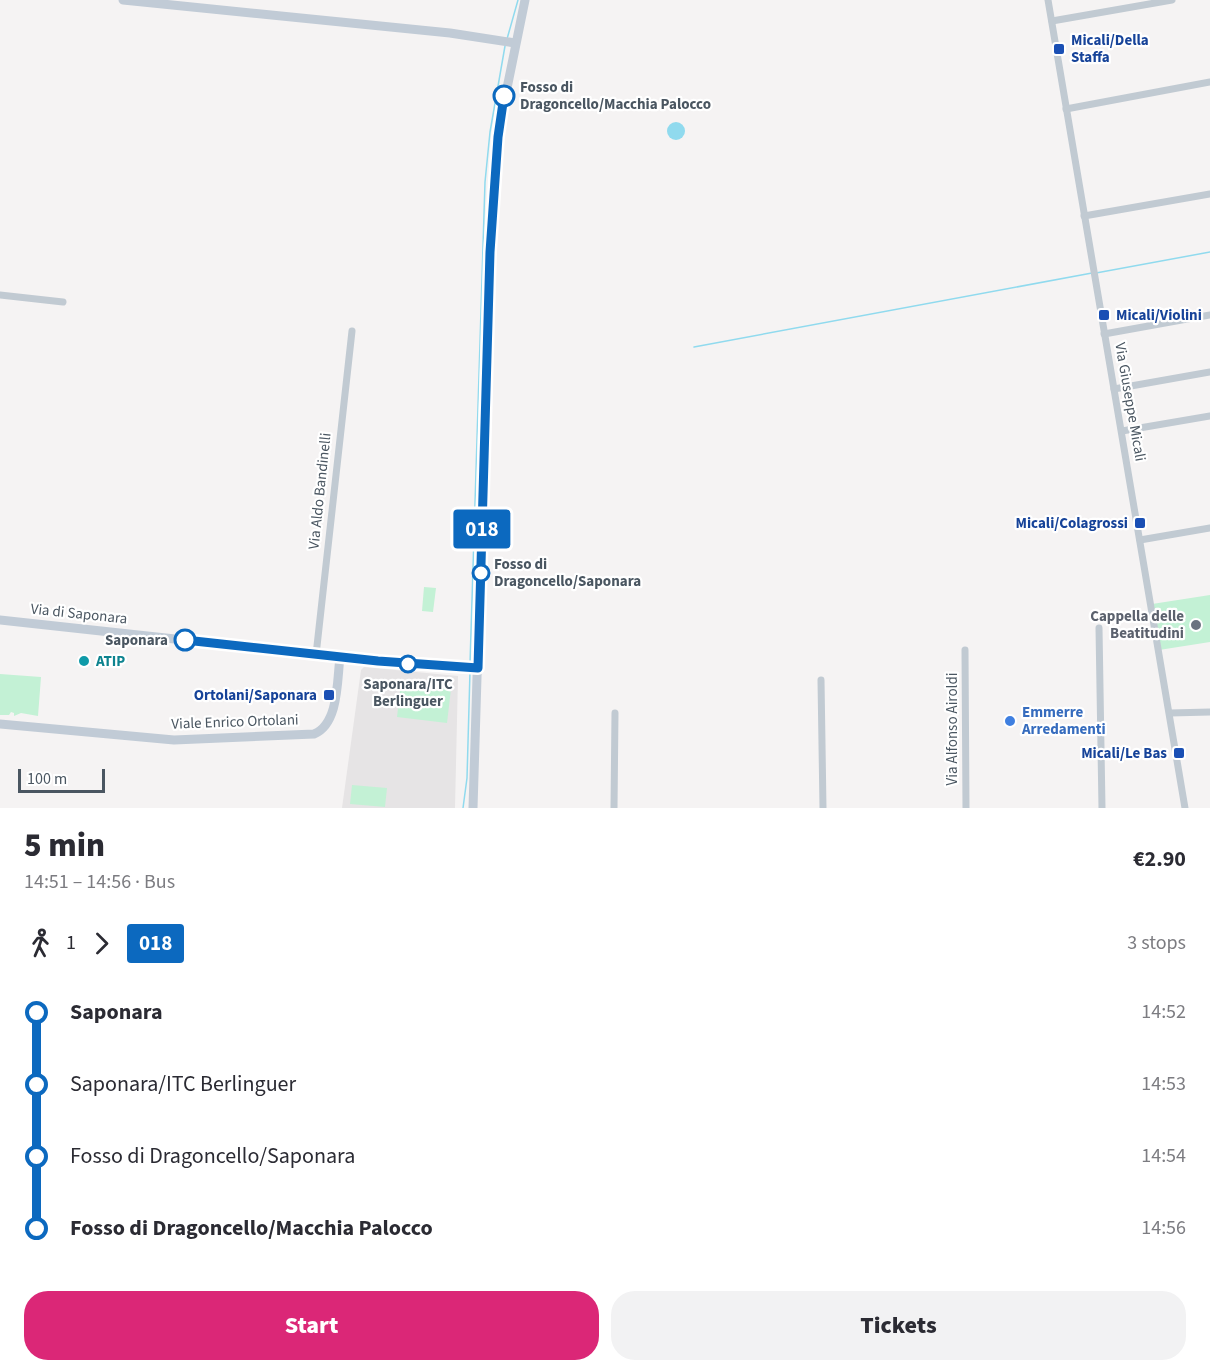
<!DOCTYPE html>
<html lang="en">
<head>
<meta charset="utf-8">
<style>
	:root { --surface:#fff; --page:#f2f2f3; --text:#2b2b33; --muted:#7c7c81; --accent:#db2777 }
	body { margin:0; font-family:"Source Sans 3",sans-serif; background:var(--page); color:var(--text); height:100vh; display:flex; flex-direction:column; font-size:22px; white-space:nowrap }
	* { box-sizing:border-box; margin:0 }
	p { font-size:20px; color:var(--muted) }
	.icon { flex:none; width:33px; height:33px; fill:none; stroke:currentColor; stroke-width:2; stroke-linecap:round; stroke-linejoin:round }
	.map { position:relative; height:808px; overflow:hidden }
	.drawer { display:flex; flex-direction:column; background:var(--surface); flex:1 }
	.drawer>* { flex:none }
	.badge { padding:0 12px; border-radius:4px; font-size:21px; line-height:39px }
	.scale { position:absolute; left:18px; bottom:15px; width:87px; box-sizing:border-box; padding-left:6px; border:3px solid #4a5661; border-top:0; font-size:16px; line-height:21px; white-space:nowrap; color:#4a5661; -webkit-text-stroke:4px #fff; paint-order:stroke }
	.map>.badge { position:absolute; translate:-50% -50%; box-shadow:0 0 0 3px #fff }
	.legs { display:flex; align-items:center; gap:9px; height:66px; padding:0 24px; font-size:20px }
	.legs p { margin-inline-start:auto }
	.summary { display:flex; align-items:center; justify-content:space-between; height:102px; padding:0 24px }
	h1 { font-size:33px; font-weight:800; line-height:45px }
	.button { display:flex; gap:12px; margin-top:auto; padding:12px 24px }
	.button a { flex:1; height:69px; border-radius:24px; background:var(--accent); color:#fff; font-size:24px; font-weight:800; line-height:69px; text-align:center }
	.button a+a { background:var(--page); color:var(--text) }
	ul { padding:0 24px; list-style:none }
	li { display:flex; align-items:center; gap:21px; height:72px; font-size:22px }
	li i { display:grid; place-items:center; width:9px; height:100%; margin:0 8px; background:currentColor }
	li i::after { content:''; width:15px; height:15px; margin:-8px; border:4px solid; border-radius:50%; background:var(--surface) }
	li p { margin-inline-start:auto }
	li:first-child i { background:linear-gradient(#0000 50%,currentColor 0) }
	li:last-child i { background:linear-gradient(currentColor 50%,#0000 0) }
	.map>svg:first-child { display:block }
</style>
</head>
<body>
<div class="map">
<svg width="1210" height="808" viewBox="0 0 1210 808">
	<rect width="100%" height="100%" fill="#f5f3f3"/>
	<path fill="#e6e4e5" d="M364,667L458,676L455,808H342L361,670Z"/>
	<g fill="#c3f1d5">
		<path d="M424,587L436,588L433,612L422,611Z"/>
		<path d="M1210,595V642L1159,650L1152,604Z"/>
		<path d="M0,674L41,677L38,716L21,713L14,716V713L11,712L9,715H0Z"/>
		<path d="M401,683L451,689L447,723L397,717Z"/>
		<path d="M352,785L387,788L385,807L350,804Z"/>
	</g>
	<circle fill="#90daee" cx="676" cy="131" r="9"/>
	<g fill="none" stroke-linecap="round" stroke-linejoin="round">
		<g stroke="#90daee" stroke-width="1.5">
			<path d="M507,39L518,0"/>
			<path d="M1096,273L1210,252"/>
			<path d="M694,347L1092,273"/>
			<path d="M470,664L485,182L490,132L505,46"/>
			<path d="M463,808L467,778L470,671"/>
		</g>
		<g stroke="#c1cad2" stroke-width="7">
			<path d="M1048,0L1185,808"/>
			<path d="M1052,21L1172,0"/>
			<path d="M1066,109L1210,82"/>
			<path d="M1084,216L1210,194"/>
			<path d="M0,295L63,302"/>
			<path d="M1104,334L1210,315"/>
			<path d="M1114,389L1210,372"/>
			<path d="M1122,431L1210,416"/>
			<path d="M1140,540L1210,528"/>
			<path d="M1099,628L1102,808"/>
			<path d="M965,650L966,808"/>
			<path d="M316,655L352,331"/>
			<path d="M821,680L823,808"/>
			<path d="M1170,713L1210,712"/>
			<path d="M614,808L615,713"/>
		</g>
		<g stroke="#c1cbd6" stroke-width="9">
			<path d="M123,0L450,33L515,43"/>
			<path d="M0,620L340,657L478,668"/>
			<path d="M0,724L174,740L314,734C339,724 337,680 340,657"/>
			<path d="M473,808L490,252L497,137L525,0"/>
		</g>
	</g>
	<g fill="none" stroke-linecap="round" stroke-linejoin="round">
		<defs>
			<path id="line-1" d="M185,640L378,661L478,668L490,252L498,137L504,96"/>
		</defs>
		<use href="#line-1" stroke="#fff" stroke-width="14"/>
		<use href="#line-1" stroke="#0c69bf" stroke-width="9"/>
	</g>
	<g fill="#1a4fb4" stroke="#fff" stroke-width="2">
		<rect x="1053" y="43" width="12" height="12" rx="3"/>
		<rect x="1098" y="309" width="12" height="12" rx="3"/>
		<rect x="1134" y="517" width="12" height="12" rx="3"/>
		<rect x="323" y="689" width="12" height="12" rx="3"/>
		<rect x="1173" y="747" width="12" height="12" rx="3"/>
	</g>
	<g fill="#fff" stroke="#0c69bf" stroke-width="3">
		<circle cx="504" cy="96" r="10"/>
		<circle cx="481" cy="573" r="8"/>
		<circle cx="185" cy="640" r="10"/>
		<circle cx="408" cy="664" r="8"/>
	</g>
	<circle fill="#6b7280" stroke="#fff" stroke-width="2" cx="1196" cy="625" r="6"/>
	<circle fill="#0f9aa8" stroke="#fff" stroke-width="2" cx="84" cy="661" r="6"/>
	<circle fill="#3f7fe0" stroke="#fff" stroke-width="2" cx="1010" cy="721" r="6"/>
	<g text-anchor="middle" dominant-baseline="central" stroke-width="4.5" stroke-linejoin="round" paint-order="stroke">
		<g font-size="15" font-weight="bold" fill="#164399" stroke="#fff" text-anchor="end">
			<text x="1071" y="40" text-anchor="start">Micali/Della<tspan x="1071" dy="17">Staffa</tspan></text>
			<text x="1116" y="315" text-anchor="start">Micali/Violini</text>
			<text x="1128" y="523">Micali/Colagrossi</text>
			<text x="317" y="695">Ortolani/Saponara</text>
			<text x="1167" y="753">Micali/Le Bas</text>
		</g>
		<g font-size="15" font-weight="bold" fill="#4a5661" stroke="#fff" text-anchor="start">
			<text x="520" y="87">Fosso di<tspan x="520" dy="17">Dragoncello/Macchia Palocco</tspan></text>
			<text x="494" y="564">Fosso di<tspan x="494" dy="17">Dragoncello/Saponara</tspan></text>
			<text x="168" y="640" text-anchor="end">Saponara</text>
			<text x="408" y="684" text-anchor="middle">Saponara/ITC<tspan x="408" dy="17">Berlinguer</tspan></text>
		</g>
		<g font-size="15" fill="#4a5661" stroke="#fff">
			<text transform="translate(1130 402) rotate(80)">Via Giuseppe Micali</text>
			<text transform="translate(320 491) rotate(-84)">Via Aldo Bandinelli</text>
			<text transform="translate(79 614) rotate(6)">Via di Saponara</text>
			<text transform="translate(235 722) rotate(-2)">Viale Enrico Ortolani</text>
			<text transform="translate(952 729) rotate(-90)">Via Alfonso Airoldi</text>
		</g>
		<g font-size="15" font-weight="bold" fill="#5b616d" stroke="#fff" text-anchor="end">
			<text x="1184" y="616">Cappella delle<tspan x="1184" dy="17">Beatitudini</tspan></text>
		</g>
		<g font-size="15" font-weight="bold" fill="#0d838f" stroke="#fff" text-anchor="start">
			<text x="96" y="661">ATIP</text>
		</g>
		<g font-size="15" font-weight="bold" fill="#366cbe" stroke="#fff" text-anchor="start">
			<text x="1022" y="712">Emmerre<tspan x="1022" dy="17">Arredamenti</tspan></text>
		</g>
	</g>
</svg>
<div class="scale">100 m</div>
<b class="badge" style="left:482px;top:529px;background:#0c69bf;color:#fff">018</b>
</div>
<section class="drawer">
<div class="summary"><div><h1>5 min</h1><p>14:51 – 14:56 · Bus</p></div><b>€2.90</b></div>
<div class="legs"><svg class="icon" aria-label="walk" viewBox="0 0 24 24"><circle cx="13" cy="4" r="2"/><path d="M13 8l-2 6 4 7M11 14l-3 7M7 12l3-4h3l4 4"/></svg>1<svg class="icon" aria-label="forward" viewBox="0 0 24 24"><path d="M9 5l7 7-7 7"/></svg><b class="badge" style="background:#0c69bf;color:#fff">018</b><p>3 stops</p></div>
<ul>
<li><i style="color:#0c69bf"></i><b>Saponara</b><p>14:52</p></li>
<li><i style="color:#0c69bf"></i><span>Saponara/ITC Berlinguer</span><p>14:53</p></li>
<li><i style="color:#0c69bf"></i><span>Fosso di Dragoncello/Saponara</span><p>14:54</p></li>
<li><i style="color:#0c69bf"></i><b>Fosso di Dragoncello/Macchia Palocco</b><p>14:56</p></li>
</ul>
<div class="button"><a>Start</a><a>Tickets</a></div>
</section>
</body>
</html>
